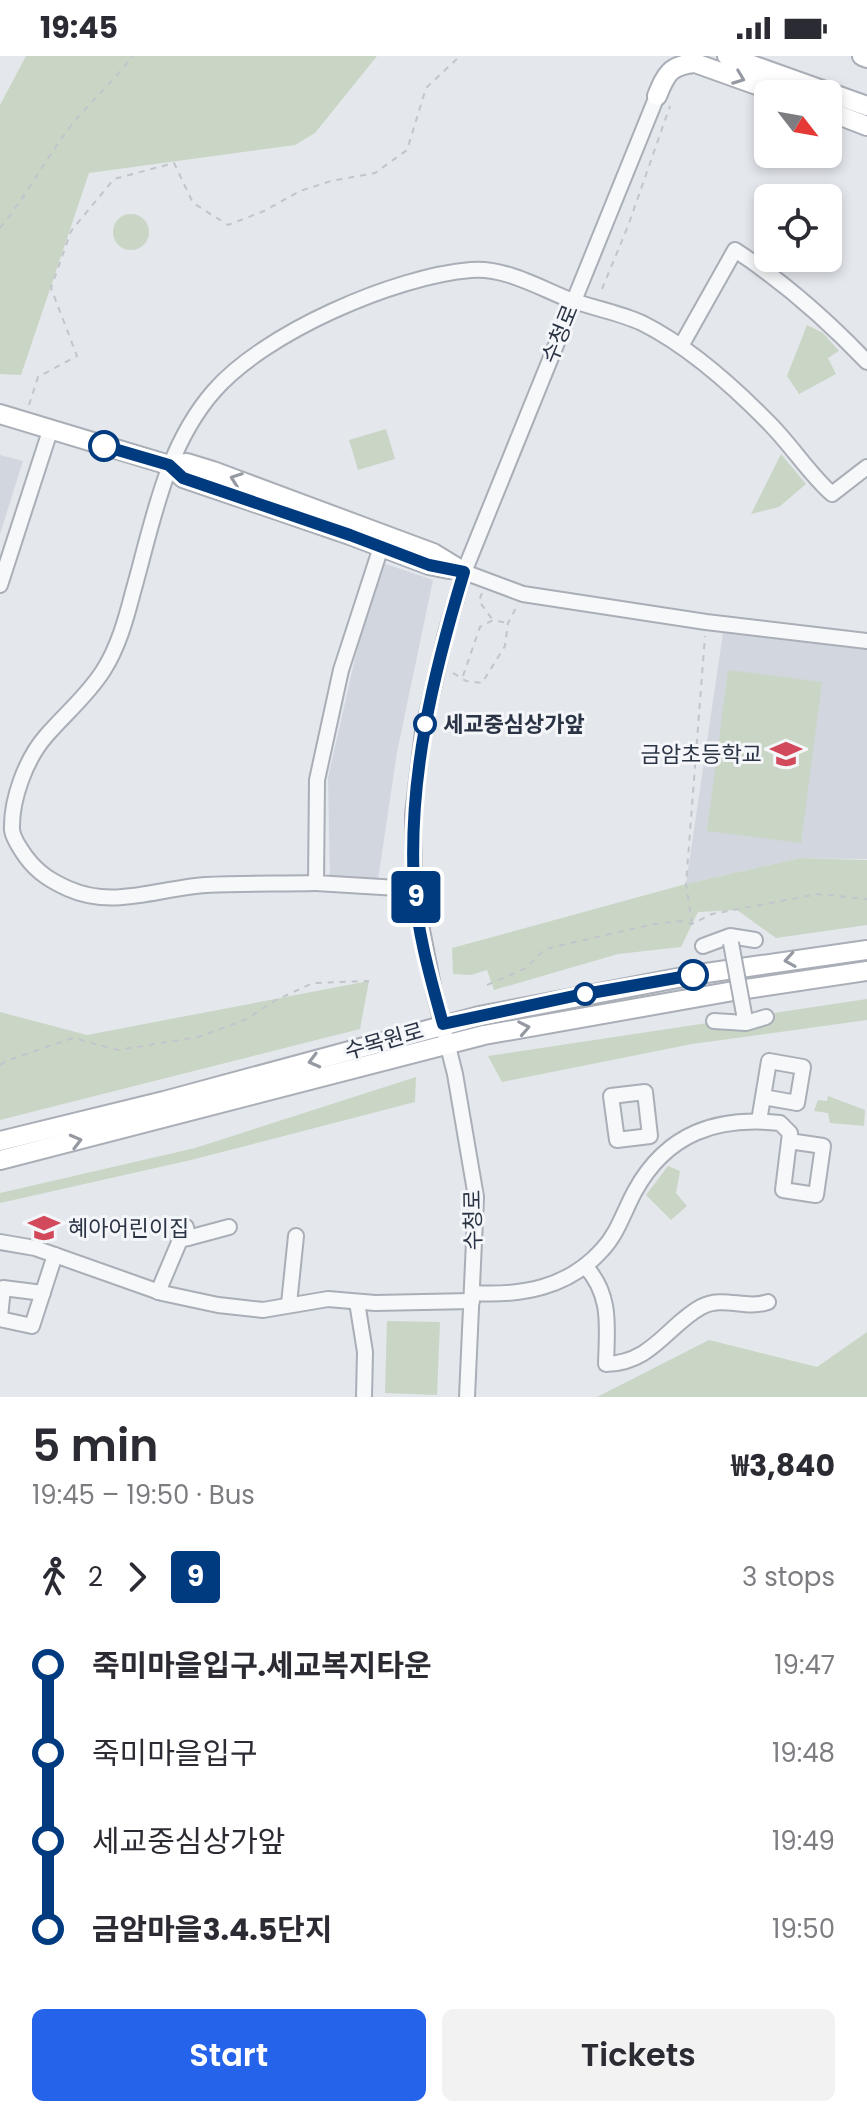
<!DOCTYPE html>
<html lang="en">
<head>
<meta charset="utf-8">
<style>
	:root { --surface:#fff; --page:#f2f2f3; --text:#2b2b33; --muted:#7c7c81; --accent:#2563eb }
	body { margin:0; font-family:Poppins,"Noto Sans KR",sans-serif; background:var(--page); color:var(--text); height:100vh; display:flex; flex-direction:column; font-size:30px; white-space:nowrap }
	* { box-sizing:border-box; margin:0 }
	p { font-size:26px; color:var(--muted) }
	.icon { flex:none; width:44px; height:44px; fill:none; stroke:currentColor; stroke-width:2; stroke-linecap:round; stroke-linejoin:round }
	.map { position:relative; height:1341px; overflow:hidden }
	.drawer { display:flex; flex-direction:column; background:var(--surface); flex:1 }
	.drawer>* { flex:none }
	.badge { padding:0 16px; border-radius:6px; font-size:28px; line-height:52px }
	.needle { width:52px; rotate:121deg }
	.controls { position:absolute; left:754px; top:24px; display:grid; gap:16px }
	.controls a { display:grid; place-items:center; width:88px; height:88px; border-radius:12px; background:var(--surface); box-shadow:0 4px 12px #0003; font-size:40px }
	.map>.badge { position:absolute; translate:-50% -50%; box-shadow:0 0 0 4px #fff }
	.legs { display:flex; align-items:center; gap:12px; height:88px; padding:0 32px; font-size:26px }
	.legs p { margin-inline-start:auto }
	.summary { display:flex; align-items:center; justify-content:space-between; height:136px; padding:0 32px }
	h1 { font-size:44px; font-weight:600; line-height:60px }
	.button { display:flex; gap:16px; margin-top:auto; padding:16px 32px }
	.button a { flex:1; height:92px; border-radius:12px; background:var(--accent); color:#fff; font-size:32px; font-weight:600; line-height:92px; text-align:center }
	.button a+a { background:var(--page); color:var(--text) }
	ul { padding:0 32px; list-style:none }
	li { display:flex; align-items:center; gap:28px; height:88px; font-size:30px }
	li i { display:grid; place-items:center; width:12px; height:100%; margin:0 10px; background:currentColor }
	li i::after { content:''; width:20px; height:20px; margin:-10px; border:6px solid; border-radius:50%; background:var(--surface) }
	li p { margin-inline-start:auto }
	li:first-child i { background:linear-gradient(#0000 50%,currentColor 0) }
	li:last-child i { background:linear-gradient(currentColor 50%,#0000 0) }
	.status { display:flex; justify-content:space-between; align-items:center; height:56px; padding:0 40px; background:var(--surface); direction:ltr }
	.status svg { height:22px; fill:currentColor }
	.map>svg:first-child { display:block }
</style>
</head>
<body>
<div class="status"><b>19:45</b><svg viewBox="0 0 49 12"><path d="M0 12V9h3v3zM5 12V6h3v6zM10 12V3h3v9zM15 12V0h3v12zM26 1h20v11H26zM47 4h2v5h-2z"/></svg></div>
<div class="map">
<svg width="867" height="1341" viewBox="0 0 867 1341">
	<rect width="100%" height="100%" fill="#e4e7ec"/>
	<g fill="#d2d6de">
		<path d="M0,399L23,405L0,478Z"/>
		<path d="M377,505L433,524L397,696L378,824L330,821L328,722Z"/>
		<path d="M723,577L867,594V803L800,802L686,828Z"/>
	</g>
	<g fill="#c9d6c5">
		<path d="M26,0H377L315,77L295,89L89,117L21,319L0,318V49Z"/>
		<circle cx="131" cy="176" r="18"/>
		<path d="M807,269L823,277L839,295L828,302L836,318L799,338L787,320Z"/>
		<path d="M386,373L395,403L358,414L349,384Z"/>
		<path d="M781,398L806,428L779,451L751,458Z"/>
		<path d="M728,614L822,626L801,787L707,775Z"/>
		<path d="M800,802L867,804V869L776,882L737,854L698,856L681,891L618,898L494,934L487,914L471,919L453,918L452,892L686,828Z"/>
		<path d="M369,925L360,973L0,1064V956L87,979Z"/>
		<path d="M867,943V964L692,988L502,1026L488,1000Z"/>
		<path d="M416,1021L415,1046L191,1104L0,1147V1137L195,1092Z"/>
		<path d="M828,1040L865,1054L864,1070L830,1067L828,1057L814,1055L818,1044L827,1045Z"/>
		<path d="M668,1110L680,1115L676,1137L687,1150L671,1164L646,1139Z"/>
		<path d="M387,1265L440,1266L437,1339L385,1337Z"/>
		<path d="M867,1276V1341H597L709,1284L817,1311Z"/>
	</g>
	<g fill="none" stroke-linecap="round" stroke-linejoin="round">
		<defs>
			<g id="street">
				<path d="M681,290L735,194C784,226 827,264 867,306"/>
				<path d="M381,491L341,614L317,724L316,827L414,833"/>
				<path d="M464,516L523,538L706,566L867,585"/>
				<path d="M0,529L50,375"/>
				<path d="M316,827C279,828 243,827 206,829C159,832 114,853 69,833C51,825 38,817 26,801C21,794 13,782 12,774C11,743 26,703 46,680C65,658 87,640 103,615C118,592 126,563 133,536C153,466 165,391 214,335C264,277 395,220 471,214C504,211 538,231 568,243C592,252 618,256 642,267C690,291 733,330 770,368C791,389 811,420 832,438L867,411"/>
				<path d="M703,890L730,880L755,884"/>
				<path d="M714,965L746,967L766,961"/>
				<path d="M645,1036L650,1080L617,1084L611,1040Z"/>
				<path d="M759,1065L769,1005L803,1011L797,1047L763,1041"/>
				<path d="M188,1182L229,1171"/>
				<path d="M0,1186L35,1192L162,1237L218,1249L263,1254L328,1243L375,1247L472,1245"/>
				<path d="M585,1210C612,1239 607,1271 606,1308C652,1307 668,1269 701,1251C723,1239 745,1254 768,1246"/>
				<path d="M158,1236L180,1184L188,1182L186,1171"/>
				<path d="M473,1237C521,1240 568,1232 602,1194C618,1177 624,1155 635,1135C667,1077 717,1060 780,1067L790,1077L783,1134L816,1139L823,1090L789,1085"/>
				<path d="M357,1246L365,1296L364,1341"/>
				<path d="M289,1248L296,1180"/>
				<path d="M0,1261L3,1232L43,1237"/>
				<path d="M0,1263L32,1270L55,1199"/>
				<path d="M467,1341L476,1141L455,1018L434,935L414,833L413,758L423,675L446,577L464,516L657,40"/>
			</g>
			<g id="secondary">
				<path d="M727,0L867,50"/>
				<path d="M862,0L867,2"/>
				<path d="M657,40C666,18 670,9 695,7L782,38"/>
				<path d="M828,55L867,70"/>
				<path d="M0,358L169,409L187,407L213,415L433,497L464,516"/>
				<path d="M169,409L183,422L350,479L429,509L449,513"/>
				<path d="M0,1085L164,1045L479,960L699,918L867,894"/>
				<path d="M0,1104L484,979L739,934L867,915"/>
			</g>
		</defs>
		<use href="#street" stroke="#a9aeb7" stroke-width="18"/>
		<use href="#secondary" stroke="#a9aeb7" stroke-width="22"/>
		<g stroke="#c2c5cb" stroke-width="2" stroke-dasharray="6 6" stroke-linecap="butt">
			<path d="M0,172C29,137 49,95 79,60C97,40 116,22 133,0"/>
			<path d="M602,233L628,170L670,50"/>
			<path d="M29,349L38,321L77,300L51,232L71,175L114,123L174,107L193,147L228,169L264,155L300,135L331,125L375,117L407,94L426,32L459,1"/>
			<path d="M482,537L479,545L492,563"/>
			<path d="M453,617L466,625L482,627L505,590L508,567L517,550"/>
			<path d="M463,620L480,571L493,564L507,567"/>
			<path d="M692,868L686,828L705,580"/>
			<path d="M487,929L526,912L545,893L654,868L682,865L692,868L712,858L818,838L867,843"/>
			<path d="M0,1009L6,1005L73,982L118,994L198,981L245,964L276,944L313,927L369,925"/>
		</g>
		<use href="#street" stroke="#f7f8fa" stroke-width="14"/>
		<use href="#secondary" stroke="#fff" stroke-width="18"/>
		<defs>
			<path id="street-bridge" d="M731,887L744,958"/>
		</defs>
		<use href="#street-bridge" stroke="#a9aeb7" stroke-width="18" stroke-linecap="butt"/>
		<use href="#street-bridge" stroke="#f7f8fa" stroke-width="14"/>
	</g>
	<defs><path id="oneway-chevron" d="M-2-3.5L2.5 0L-2 3.5" fill="none" stroke-width="1.6" stroke-linecap="round" stroke-linejoin="round" transform="scale(2)"/></defs>
	<g stroke="#959aa2">
		<use href="#oneway-chevron" transform="translate(739 22) rotate(21)"/>
		<use href="#oneway-chevron" transform="translate(236 423) rotate(-160)"/>
		<use href="#oneway-chevron" transform="translate(790 904) rotate(171)"/>
		<use href="#oneway-chevron" transform="translate(524 972) rotate(-11)"/>
		<use href="#oneway-chevron" transform="translate(314 1005) rotate(165)"/>
		<use href="#oneway-chevron" transform="translate(76 1085) rotate(-15)"/>
	</g>
	<g fill="none" stroke-linecap="round" stroke-linejoin="round">
		<defs>
			<path id="line-1" d="M104,390L169,409L183,422L350,479L429,509L464,516C433,618 408,722 414,830C417,876 431,924 443,968L574,940L693,919"/>
		</defs>
		<use href="#line-1" stroke="#fff" stroke-width="18"/>
		<use href="#line-1" stroke="#003b80" stroke-width="12"/>
	</g>
	<defs>
		<symbol id="school-bare" viewBox="-9 -9 18 18"><path d="M0-5L7-2L0 1L-7-2ZM-4 1L0 2.5L4 1V4Q0 6-4 4Z" fill="#d1495b" stroke="#f4f6f9" stroke-width="2.5" paint-order="stroke"/></symbol>
	</defs>
	<g fill-rule="evenodd">
		<use href="#school-bare" x="764" y="676" width="44" height="44"/>
		<use href="#school-bare" x="22" y="1150" width="44" height="44"/>
	</g>
	<g fill="#fff" stroke="#003b80" stroke-width="4">
		<circle cx="104" cy="390" r="14"/>
		<circle cx="425" cy="668" r="10"/>
		<circle cx="693" cy="919" r="14"/>
		<circle cx="585" cy="938" r="10"/>
	</g>
	<g text-anchor="middle" dominant-baseline="central" stroke-width="6" stroke-linejoin="round" paint-order="stroke">
		<g font-size="22" fill="#2b3445" stroke="#f4f6f9">
			<text transform="translate(560 278) rotate(-68)">수청로</text>
			<text transform="translate(384 985) rotate(-16)">수목원로</text>
			<text transform="translate(473 1164) rotate(-91)">수청로</text>
		</g>
		<g font-size="22" font-weight="bold" fill="#2b3445" stroke="#f4f6f9" text-anchor="start">
			<text x="443" y="668">세교중심상가앞</text>
		</g>
		<g font-size="22" fill="#2b3445" stroke="#f4f6f9" text-anchor="end">
			<text x="762" y="698">금암초등학교</text>
			<text x="68" y="1172" text-anchor="start">혜아어린이집</text>
		</g>
	</g>
</svg>
<div class="controls">
<a><svg class="needle" viewBox="-14 -14 28 28"><path d="M0-13l5 13h-10z" fill="#e53935"/><path d="M0 13l5-13h-10z" fill="#7c7c81"/></svg></a>
<a><svg class="icon" aria-label="locate" viewBox="0 0 24 24"><circle cx="12" cy="12" r="6"/><path d="M12 2v4M12 18v4M2 12h4M18 12h4"/></svg></a>
</div>
<b class="badge" style="left:416px;top:841px;background:#003b80;color:#fff">9</b>
</div>
<section class="drawer">
<div class="summary"><div><h1>5 min</h1><p>19:45 – 19:50 · Bus</p></div><b>₩3,840</b></div>
<div class="legs"><svg class="icon" aria-label="walk" viewBox="0 0 24 24"><circle cx="13" cy="4" r="2"/><path d="M13 8l-2 6 4 7M11 14l-3 7M7 12l3-4h3l4 4"/></svg>2<svg class="icon" aria-label="forward" viewBox="0 0 24 24"><path d="M9 5l7 7-7 7"/></svg><b class="badge" style="background:#003b80;color:#fff">9</b><p>3 stops</p></div>
<ul>
<li><i style="color:#003b80"></i><b>죽미마을입구.세교복지타운</b><p>19:47</p></li>
<li><i style="color:#003b80"></i><span>죽미마을입구</span><p>19:48</p></li>
<li><i style="color:#003b80"></i><span>세교중심상가앞</span><p>19:49</p></li>
<li><i style="color:#003b80"></i><b>금암마을3.4.5단지</b><p>19:50</p></li>
</ul>
<div class="button"><a>Start</a><a>Tickets</a></div>
</section>
</body>
</html>
